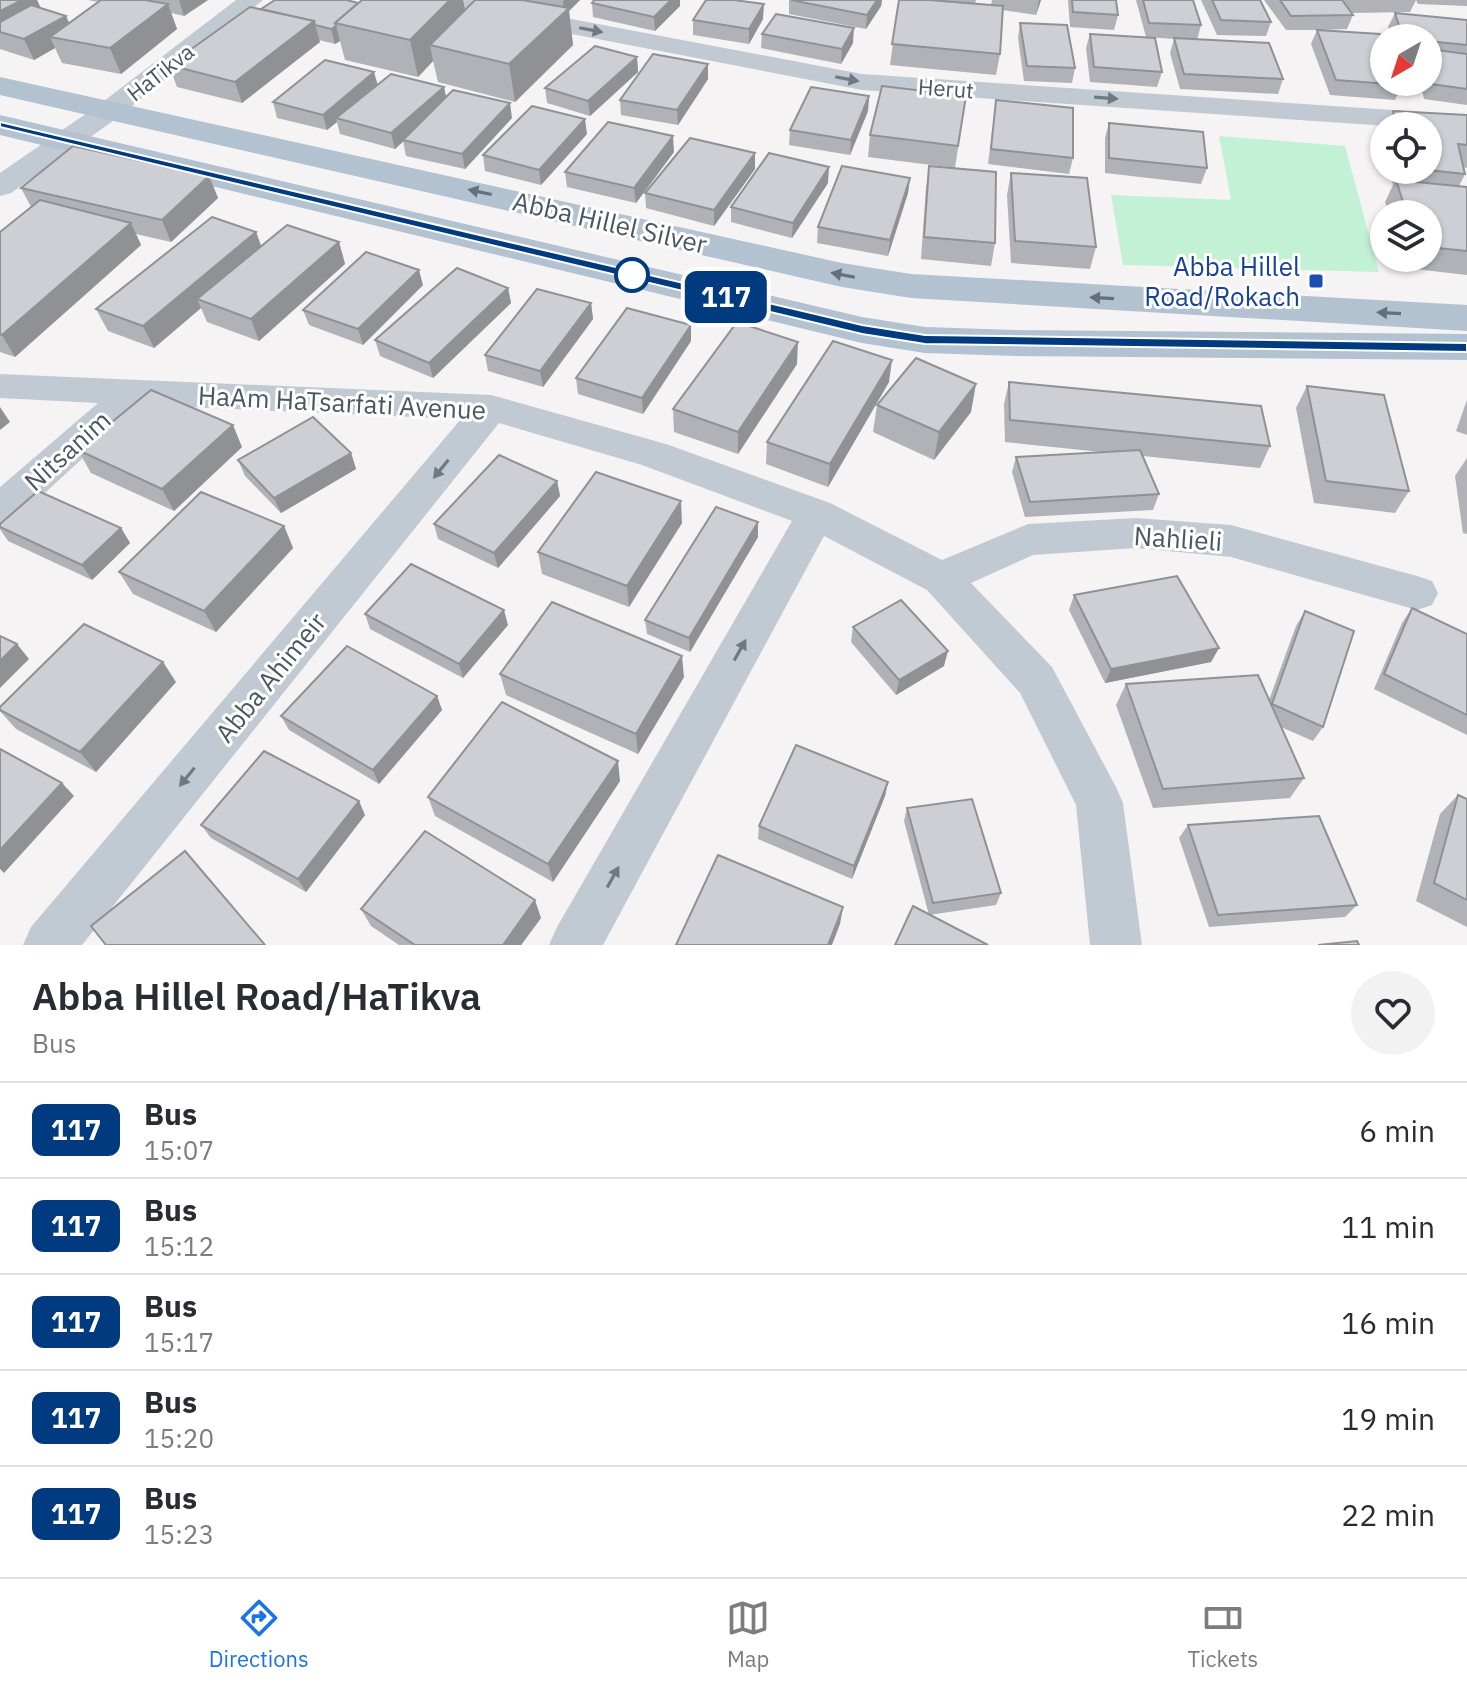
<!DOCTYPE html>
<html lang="en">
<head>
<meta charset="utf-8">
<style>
	:root { --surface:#fff; --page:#f2f2f3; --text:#2b2b33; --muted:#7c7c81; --line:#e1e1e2; --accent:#1a73e8 }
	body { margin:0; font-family:"IBM Plex Sans",sans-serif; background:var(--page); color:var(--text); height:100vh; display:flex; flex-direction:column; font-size:30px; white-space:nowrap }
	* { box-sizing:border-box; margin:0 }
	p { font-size:26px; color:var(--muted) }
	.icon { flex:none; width:44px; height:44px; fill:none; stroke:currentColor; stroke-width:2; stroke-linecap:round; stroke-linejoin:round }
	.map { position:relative; height:945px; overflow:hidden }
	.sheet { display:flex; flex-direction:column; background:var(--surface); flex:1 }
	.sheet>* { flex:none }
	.badge { padding:0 16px; border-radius:12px; font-size:28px; line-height:52px }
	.needle { width:52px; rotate:219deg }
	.controls { position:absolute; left:1370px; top:24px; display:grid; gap:16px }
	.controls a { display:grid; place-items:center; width:72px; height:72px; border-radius:50%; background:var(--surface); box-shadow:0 2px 6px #0004; font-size:40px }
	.map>.badge { position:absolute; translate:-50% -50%; box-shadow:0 0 0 4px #fff }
	.round { display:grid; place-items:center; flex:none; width:84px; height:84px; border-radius:42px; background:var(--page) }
	.summary { display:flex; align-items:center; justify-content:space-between; height:136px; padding:0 32px }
	h1 { font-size:38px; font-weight:600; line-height:60px }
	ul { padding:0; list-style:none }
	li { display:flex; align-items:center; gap:24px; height:96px; padding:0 32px; border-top:2px solid var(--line) }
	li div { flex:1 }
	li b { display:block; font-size:30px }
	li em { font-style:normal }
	li .badge { min-width:88px; font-weight:700; text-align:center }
	.menu { display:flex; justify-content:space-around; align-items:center; height:112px; border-top:2px solid var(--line); background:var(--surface); font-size:22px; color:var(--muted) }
	.menu a { display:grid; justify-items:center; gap:4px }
	.menu .active { color:var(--accent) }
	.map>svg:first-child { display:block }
</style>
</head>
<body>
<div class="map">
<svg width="1467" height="945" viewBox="0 0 1467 945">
	<rect width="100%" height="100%" fill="#f5f3f3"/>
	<path fill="#c3f1d5" d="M1219,136L1345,146L1379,272L1123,265L1111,195L1231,200Z"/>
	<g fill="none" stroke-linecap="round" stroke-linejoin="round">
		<g fill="#c1cad2" fill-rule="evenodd">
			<path d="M236,0H263L120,116L11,193L0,196V173L100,104Z"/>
			<path d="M420,0H471L862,74L1467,115V131L1428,129V126H1388L862,90L432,7L423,5Z"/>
			<path d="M0,374L491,395L666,444L830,503L942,560L1028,524L1136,518L1231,525L1417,576L1432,581L1438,593L1432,605L1417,610L1231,557L1136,548L1033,555L971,583L1052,667L1116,787L1123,803L1142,945H1090L1076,805L1020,693L927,590L824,536L603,945H549L557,927L792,521L642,465L499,423L82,945H23L31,927L461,419L141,405L14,521L0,525V487L98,403L0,398Z"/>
		</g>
		<g fill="#b3c2d1" fill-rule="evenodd">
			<path d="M0,77L842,263L911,274L1467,305V331L911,298L842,287L0,95Z"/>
			<path d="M0,115L862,317L925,327L1016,330L1467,334V360L1016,356L925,353L862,343L0,135Z"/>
		</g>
	</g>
	<g fill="#b0b2b7">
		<path d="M0,0H37L40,8L66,16L69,23L98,2L88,0H208L184,16L171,13L177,29L121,74L62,63L55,48L34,60L0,49Z"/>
		<path d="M362,0H463L465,10L475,0H580L569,11L573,45L515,102L438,82L433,61L418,77L345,60L340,41L335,44L319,40L320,42L242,103L177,87L169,65L261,9L358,3Z"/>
		<path d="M789,0H882L881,6L866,29L789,14Z"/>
		<path d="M899,0H976L975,4L991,5L992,0H1041L1036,15L1002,10L1000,54L996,75L890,65Z"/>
		<path d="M1068,0H1116L1118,15L1114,30L1070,27Z"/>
		<path d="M1136,0H1193L1201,25L1197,40L1283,79L1278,94L1180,89L1170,53L1174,39L1146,37Z"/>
		<path d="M1201,0H1260L1271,22L1266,36L1217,35Z"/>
		<path d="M1264,0H1416L1410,12L1352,13L1353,15L1347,29L1320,30L1402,85L1395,100L1330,95L1311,44L1317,30H1286Z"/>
		<path d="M1416,0H1467V6L1418,4Z"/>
		<path d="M592,3L680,6L655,31L593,17Z"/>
		<path d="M1395,13L1467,20V105L1424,99L1420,82H1428V38H1392L1388,27Z"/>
		<path d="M763,19L749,44L693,35V20Z"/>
		<path d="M1020,23L1075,68L1072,83L1024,81L1018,38Z"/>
		<path d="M762,34L853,43L841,64L761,48Z"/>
		<path d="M1090,34L1162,72L1157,87L1090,82L1086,48Z"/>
		<path d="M637,57L638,72L590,116L547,103L545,88Z"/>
		<path d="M708,79L678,125L621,115L620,100Z"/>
		<path d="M377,85L444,87L446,97L512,118L465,169L406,156L403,141L395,149L340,134L337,122L327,130L277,118L273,102Z"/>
		<path d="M869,96L868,111L850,155L789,145L790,130Z"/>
		<path d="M966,96L955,168L868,157L870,135Z"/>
		<path d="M996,100L1073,158L1069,174L988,164Z"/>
		<path d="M1393,111L1467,115V168L1463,167L1465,174L1459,186L1467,187V275L1406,268L1403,258H1428V214H1389L1385,202L1393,185L1390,170H1428V126H1387Z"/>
		<path d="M1109,123L1207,168L1201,184L1105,173V138Z"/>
		<path d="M587,134L541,185L485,171L483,155Z"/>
		<path d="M674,152L636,203L567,187L565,172Z"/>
		<path d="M929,166L995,243L991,266L921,259L926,188Z"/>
		<path d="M755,169L714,226L646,208L645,193Z"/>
		<path d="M1011,173L1096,247L1090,269L1011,263L1007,195Z"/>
		<path d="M209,176L218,198L171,242L136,234L141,245L15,357L0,352V232L31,207L21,188Z"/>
		<path d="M910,178L908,193L888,256L817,243L818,227Z"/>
		<path d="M828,183L792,238L731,222V207Z"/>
		<path d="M256,232L261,246L339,242L345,264L259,341L207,322L201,308L154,348L108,331L96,309Z"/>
		<path d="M423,285L363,345L309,325L303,310Z"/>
		<path d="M508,288L511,303L433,378L380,356L375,340Z"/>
		<path d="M591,303L593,319L543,387L488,371L485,355Z"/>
		<path d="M691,341L643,414L578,394L576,378Z"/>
		<path d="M797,364L738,454L674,432L673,409Z"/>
		<path d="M889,382L828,487L766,464L767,442Z"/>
		<path d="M1009,382L1270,446L1260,468L1143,456L1159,494L1153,510L1025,517L1012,472L1016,457L1101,452L1005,442L1004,404Z"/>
		<path d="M1307,386L1409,491L1395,513L1314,503L1296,408Z"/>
		<path d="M1467,400V435L1456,431Z"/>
		<path d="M877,405L971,412L934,460L873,432Z"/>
		<path d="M242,447L174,511L91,473L78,450Z"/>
		<path d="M351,453L356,469L281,513L245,476L238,460Z"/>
		<path d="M1467,458V534L1463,533L1455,476Z"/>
		<path d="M557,481L560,496L498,568L438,539L434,524Z"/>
		<path d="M682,523L629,607L542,574L538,552Z"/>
		<path d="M0,524L121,528L130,543L92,580L8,541L0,529Z"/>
		<path d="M284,526L293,548L216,632L133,594L119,572Z"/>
		<path d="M758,537L690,652L647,634L645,620Z"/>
		<path d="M1074,595L1219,648L1211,662L1105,683L1069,610Z"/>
		<path d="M1412,608L1467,634V735L1374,689L1402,623Z"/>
		<path d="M1305,611L1323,727L1313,741L1281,727L1304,778L1290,798L1153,808L1116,705L1126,684L1269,700L1296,626Z"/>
		<path d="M365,614L508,625L463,678L370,629Z"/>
		<path d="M853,627L944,666L896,695L851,642Z"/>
		<path d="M500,674L684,677L638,754L506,695Z"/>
		<path d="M176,682L96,772L16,729L0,711V707Z"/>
		<path d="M437,696L442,710L379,784L289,730L281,716Z"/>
		<path d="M620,781L553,882L435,816L428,797Z"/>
		<path d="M888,782L885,796L852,879L758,839L759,826Z"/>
		<path d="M1458,795L1467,799V927L1416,901L1440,814Z"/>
		<path d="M907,808L1001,893L996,905L929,915L904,821Z"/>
		<path d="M365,815L306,892L211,838L201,825Z"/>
		<path d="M1188,825L1357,905L1345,917L1209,927L1179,838Z"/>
		<path d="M361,909L541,918L521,945H399L371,926Z"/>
	</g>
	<g fill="#909195">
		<path d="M22,0H37L41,8L0,29V11Z"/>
		<path d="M179,0H208L184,16Z"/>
		<path d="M450,0H463L468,25L430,45L433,61L418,77L410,40Z"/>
		<path d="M564,0H580L569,11L573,45L515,102L509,64L564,13L563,1Z"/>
		<path d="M671,0H680V6L655,31L654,17Z"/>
		<path d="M877,0H882L881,6L866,29L867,15Z"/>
		<path d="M1039,0H1041L1036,15Z"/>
		<path d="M168,4L177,29L121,74L110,48Z"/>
		<path d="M764,4L763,19L749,44V29Z"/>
		<path d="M66,16L75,37H50L55,48L34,60L24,39Z"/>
		<path d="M314,21L320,42L242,103L235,82Z"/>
		<path d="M336,26L340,41L335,44L331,29Z"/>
		<path d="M854,28L853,43L841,64L842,49Z"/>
		<path d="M637,57L638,72L590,116L588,101Z"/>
		<path d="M708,64V79L678,125L677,110Z"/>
		<path d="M374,72L378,86L336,118L337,122L327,130L323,115Z"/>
		<path d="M444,87L447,102L395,149L391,133Z"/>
		<path d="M869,96L868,111L850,155L851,140Z"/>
		<path d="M510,103L512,118L465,169L462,154Z"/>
		<path d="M585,119L587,134L541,185L539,170Z"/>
		<path d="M673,136L674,152L636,203L634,188Z"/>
		<path d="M755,153V169L714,226V210Z"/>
		<path d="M829,167L828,183L792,238L793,223Z"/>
		<path d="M209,176L218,198L171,242L162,220Z"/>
		<path d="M910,178L908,193L888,256L890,240Z"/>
		<path d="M131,223L141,245L15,357L2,335Z"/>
		<path d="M256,232L264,254L197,299L201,308L154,348L143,326Z"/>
		<path d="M339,242L345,264L259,341L251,319Z"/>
		<path d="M419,270L423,285L363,345L358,329Z"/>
		<path d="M508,288L511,303L433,378L429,363Z"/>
		<path d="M591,303L593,319L543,387L540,371Z"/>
		<path d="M691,325V341L643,414L642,398Z"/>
		<path d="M798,342L797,364L738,454V432Z"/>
		<path d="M892,360L889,382L828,487L830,464Z"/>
		<path d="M976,384L971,412L934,460L939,432Z"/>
		<path d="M0,407L10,422L0,430Z"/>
		<path d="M233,425L242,447L174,511L162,489Z"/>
		<path d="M351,453L356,469L281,513L274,498Z"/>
		<path d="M557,481L560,496L498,568L494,553Z"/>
		<path d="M681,501L682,523L629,607L627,586Z"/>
		<path d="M758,522V537L690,652L689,638Z"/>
		<path d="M284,526L293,548L216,632L204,611Z"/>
		<path d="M121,528L130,543L92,580L82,565Z"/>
		<path d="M504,610L508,625L463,678L459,664Z"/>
		<path d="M17,644L29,659L0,688V661Z"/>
		<path d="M1219,648L1211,662L1105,683L1111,669Z"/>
		<path d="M948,651L944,666L896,695L899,680Z"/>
		<path d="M682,656L684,677L638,754L636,734Z"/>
		<path d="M163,662L176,682L96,772L80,752Z"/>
		<path d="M437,696L442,710L379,784L373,770Z"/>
		<path d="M618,761L620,781L553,882L548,864Z"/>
		<path d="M888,782L885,796L852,879L854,866Z"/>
		<path d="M62,783L74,796L4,873L0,869V850Z"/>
		<path d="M359,801L365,815L306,892L298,879Z"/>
		<path d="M535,900L541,918L521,945H503Z"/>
		<path d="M843,907L840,924L832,945H828Z"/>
	</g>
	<g fill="#cdcfd5" stroke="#909195" stroke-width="2">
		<path d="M0,0H22L0,11Z"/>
		<path d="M101,0H145L168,4L110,48L50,37Z"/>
		<path d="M275,0H347L358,3L335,23L336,26L331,29L315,25L314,21L261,9Z"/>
		<path d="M362,0H450L410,40L335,23Z"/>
		<path d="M475,0H522L569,8L509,64L430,45Z"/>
		<path d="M594,0H671L654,17L592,3Z"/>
		<path d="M706,0H734L764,4L749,29L693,20Z"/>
		<path d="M791,0H877L867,15Z"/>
		<path d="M899,0H929L1003,6L1000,54L892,44Z"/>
		<path d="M1072,0H1116L1118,15L1073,12Z"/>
		<path d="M1143,0H1193L1201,25L1149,23Z"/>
		<path d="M1212,0H1260L1271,22L1221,20Z"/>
		<path d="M1280,0H1342L1353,15L1291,16Z"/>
		<path d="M31,5L66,16L24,39L0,32V22Z"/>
		<path d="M250,7L314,21L235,82L169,65Z"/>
		<path d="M1395,13L1467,20V45L1428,41V38H1403Z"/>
		<path d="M776,14L854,28L842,49L762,34Z"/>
		<path d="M1020,23L1067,25L1075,68L1027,66Z"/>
		<path d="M1317,30L1380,34L1384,44V82H1401L1402,85L1336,80Z"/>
		<path d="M1090,34L1155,38L1162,72L1094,67Z"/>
		<path d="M1174,38L1269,43L1283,79L1184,74Z"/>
		<path d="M595,46L637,57L588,101L545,88Z"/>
		<path d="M1428,49L1467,54V89L1431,84L1428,72Z"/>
		<path d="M653,54L708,64L677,110L620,100Z"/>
		<path d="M325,60L374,72L323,115L273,102Z"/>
		<path d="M391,74L444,87L391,133L336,118Z"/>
		<path d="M882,86L966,96L958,146L870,135Z"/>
		<path d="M811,87L869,96L851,140L790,130Z"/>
		<path d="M453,90L510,103L462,154L403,140Z"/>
		<path d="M996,100L1073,108V158L991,149Z"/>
		<path d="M532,106L585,119L539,170L483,155Z"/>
		<path d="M1393,111L1467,115V145L1458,144L1465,174L1428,170V126H1396Z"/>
		<path d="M608,122L673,136L634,188L565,172Z"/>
		<path d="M1109,123L1203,132L1207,168L1109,158Z"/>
		<path d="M690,138L755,153L714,210L645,193Z"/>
		<path d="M73,146L209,176L162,220L21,188Z"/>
		<path d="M769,153L829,167L793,223L731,207Z"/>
		<path d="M842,166L910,178L890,240L818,227Z"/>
		<path d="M929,166L996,172L995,243L924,237Z"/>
		<path d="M1011,173L1087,178L1096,247L1015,241Z"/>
		<path d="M1396,180L1467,187V251L1428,247V214H1407Z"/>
		<path d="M40,200L131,223L2,335L0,334V232Z"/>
		<path d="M212,217L256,232L143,326L96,309Z"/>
		<path d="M287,225L339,242L251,319L197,299Z"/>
		<path d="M366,252L419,270L358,329L303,310Z"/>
		<path d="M457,268L508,288L429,363L375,340Z"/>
		<path d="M537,289L591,303L540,371L485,355Z"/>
		<path d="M627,308L691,325L642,398L576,378Z"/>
		<path d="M737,322L798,342L738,432L673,409Z"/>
		<path d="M833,341L892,360L830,464L767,442Z"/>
		<path d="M916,358L976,384L939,432L877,405Z"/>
		<path d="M1009,382L1261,406L1270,446L1010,420Z"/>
		<path d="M1307,386L1384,395L1409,491L1326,481Z"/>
		<path d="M151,390L233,425L162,489L78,450Z"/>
		<path d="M313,417L351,453L274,498L238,460Z"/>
		<path d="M1140,450L1159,494L1030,502L1016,457Z"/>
		<path d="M499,455L557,481L494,553L434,524Z"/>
		<path d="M596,472L681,501L627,586L538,552Z"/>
		<path d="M38,491L121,528L82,565L0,527V524Z"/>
		<path d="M201,492L284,526L204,611L119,572Z"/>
		<path d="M716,507L758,522L689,638L645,620Z"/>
		<path d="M411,564L504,610L459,664L365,614Z"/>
		<path d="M1177,576L1219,648L1111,669L1074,595Z"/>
		<path d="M901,600L948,651L899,680L853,627Z"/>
		<path d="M552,602L682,656L636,734L500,674Z"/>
		<path d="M1412,608L1467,634V715L1384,674Z"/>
		<path d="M1305,611L1354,631L1323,727L1272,704Z"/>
		<path d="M84,624L163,662L80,752L0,710V707Z"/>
		<path d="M0,636L17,644L0,661Z"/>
		<path d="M347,646L437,696L373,770L281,716Z"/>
		<path d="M1258,675L1304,778L1163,789L1126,684Z"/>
		<path d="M502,702L618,761L548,864L428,797Z"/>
		<path d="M796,745L888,782L854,866L759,826Z"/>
		<path d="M0,749L62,783L0,850Z"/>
		<path d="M264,751L359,801L298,879L201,825Z"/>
		<path d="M1458,795L1467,799V900L1434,883Z"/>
		<path d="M972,799L1001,893L933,903L907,808Z"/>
		<path d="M1319,816L1357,905L1218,915L1188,825Z"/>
		<path d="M425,831L535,900L503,945H415L361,909Z"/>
		<path d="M185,851L265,945H106L91,926Z"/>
		<path d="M718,855L843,907L828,945H676Z"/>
		<path d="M913,906L988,945H895Z"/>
		<path d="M1357,941L1359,945H1318Z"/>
	</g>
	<defs><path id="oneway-solid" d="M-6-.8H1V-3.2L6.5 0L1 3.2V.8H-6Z" transform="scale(2)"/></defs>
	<g fill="#6e7983">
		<use href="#oneway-solid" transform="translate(591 30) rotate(11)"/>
		<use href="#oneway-solid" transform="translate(847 79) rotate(11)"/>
		<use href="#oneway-solid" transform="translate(1106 98) rotate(4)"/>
		<use href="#oneway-solid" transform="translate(441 469) rotate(129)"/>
		<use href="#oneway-solid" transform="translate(740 650) rotate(-61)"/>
		<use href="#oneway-solid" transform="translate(187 777) rotate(129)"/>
		<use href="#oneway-solid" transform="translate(613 877) rotate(-61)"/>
	</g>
	<g fill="#64717d">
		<use href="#oneway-solid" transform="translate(480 192) rotate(-168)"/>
		<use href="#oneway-solid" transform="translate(843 275) rotate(-169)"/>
		<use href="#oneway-solid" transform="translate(1102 298) rotate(-177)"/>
		<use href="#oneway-solid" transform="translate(1389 313) rotate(-177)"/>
	</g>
	<path fill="#003b80" stroke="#fff" stroke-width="2" d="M0,122L862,325L925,335L1467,343V352L925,344L862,334L0,127Z"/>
	<circle fill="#fff" stroke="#003b80" stroke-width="4" cx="632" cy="275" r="16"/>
	<rect fill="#1a4fb4" stroke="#fff" stroke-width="3" x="1308" y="273" width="16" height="16" rx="4"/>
	<g text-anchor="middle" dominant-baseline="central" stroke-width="6" stroke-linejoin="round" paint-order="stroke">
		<g font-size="22" fill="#4a5661" stroke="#fff">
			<text transform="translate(160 72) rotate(-38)">HaTikva</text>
			<text transform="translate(946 88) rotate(4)">Herut</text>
		</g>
		<g font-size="26" fill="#4a5661" stroke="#fff">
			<text transform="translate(610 222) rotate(13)">Abba Hillel Silver</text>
			<text transform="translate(342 402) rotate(3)">HaAm HaTsarfati Avenue</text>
			<text transform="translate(67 450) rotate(-42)">Nitsanim</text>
			<text transform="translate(1178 538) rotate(4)">Nahlieli</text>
			<text transform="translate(270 677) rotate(-51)">Abba Ahimeir</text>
		</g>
		<g font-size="26" fill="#164399" stroke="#fff" text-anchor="end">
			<text x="1300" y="266">Abba Hillel<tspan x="1300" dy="30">Road/Rokach</tspan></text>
		</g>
	</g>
</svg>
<div class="controls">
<a><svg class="needle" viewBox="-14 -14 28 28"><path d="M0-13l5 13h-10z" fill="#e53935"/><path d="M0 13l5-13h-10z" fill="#7c7c81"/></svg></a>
<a><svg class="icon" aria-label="locate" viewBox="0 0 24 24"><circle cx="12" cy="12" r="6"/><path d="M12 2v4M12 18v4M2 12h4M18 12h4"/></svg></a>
<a><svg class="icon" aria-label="layers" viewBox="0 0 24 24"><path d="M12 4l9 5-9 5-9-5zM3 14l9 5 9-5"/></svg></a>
</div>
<b class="badge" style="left:726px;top:297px;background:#003b80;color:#fff">117</b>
</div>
<section class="sheet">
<div class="summary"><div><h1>Abba Hillel Road/HaTikva</h1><p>Bus</p></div><a class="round"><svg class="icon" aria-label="heart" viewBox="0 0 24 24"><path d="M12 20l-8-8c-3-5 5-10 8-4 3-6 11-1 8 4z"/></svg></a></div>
<ul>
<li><span class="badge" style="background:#003b80;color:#fff">117</span><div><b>Bus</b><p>15:07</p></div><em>6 min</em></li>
<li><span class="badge" style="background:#003b80;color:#fff">117</span><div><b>Bus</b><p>15:12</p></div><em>11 min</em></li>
<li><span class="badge" style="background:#003b80;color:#fff">117</span><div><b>Bus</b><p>15:17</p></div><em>16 min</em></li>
<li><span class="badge" style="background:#003b80;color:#fff">117</span><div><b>Bus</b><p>15:20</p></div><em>19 min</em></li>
<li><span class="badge" style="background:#003b80;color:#fff">117</span><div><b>Bus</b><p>15:23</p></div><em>22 min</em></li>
</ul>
</section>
<nav class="menu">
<a class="active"><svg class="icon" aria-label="directions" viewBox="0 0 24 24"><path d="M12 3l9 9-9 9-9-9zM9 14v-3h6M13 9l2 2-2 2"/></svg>Directions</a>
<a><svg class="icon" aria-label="map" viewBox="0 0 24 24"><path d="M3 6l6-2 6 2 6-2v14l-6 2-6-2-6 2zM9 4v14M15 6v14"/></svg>Map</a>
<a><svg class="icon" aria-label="tickets" viewBox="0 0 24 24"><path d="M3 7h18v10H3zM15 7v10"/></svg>Tickets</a>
</nav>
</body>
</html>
